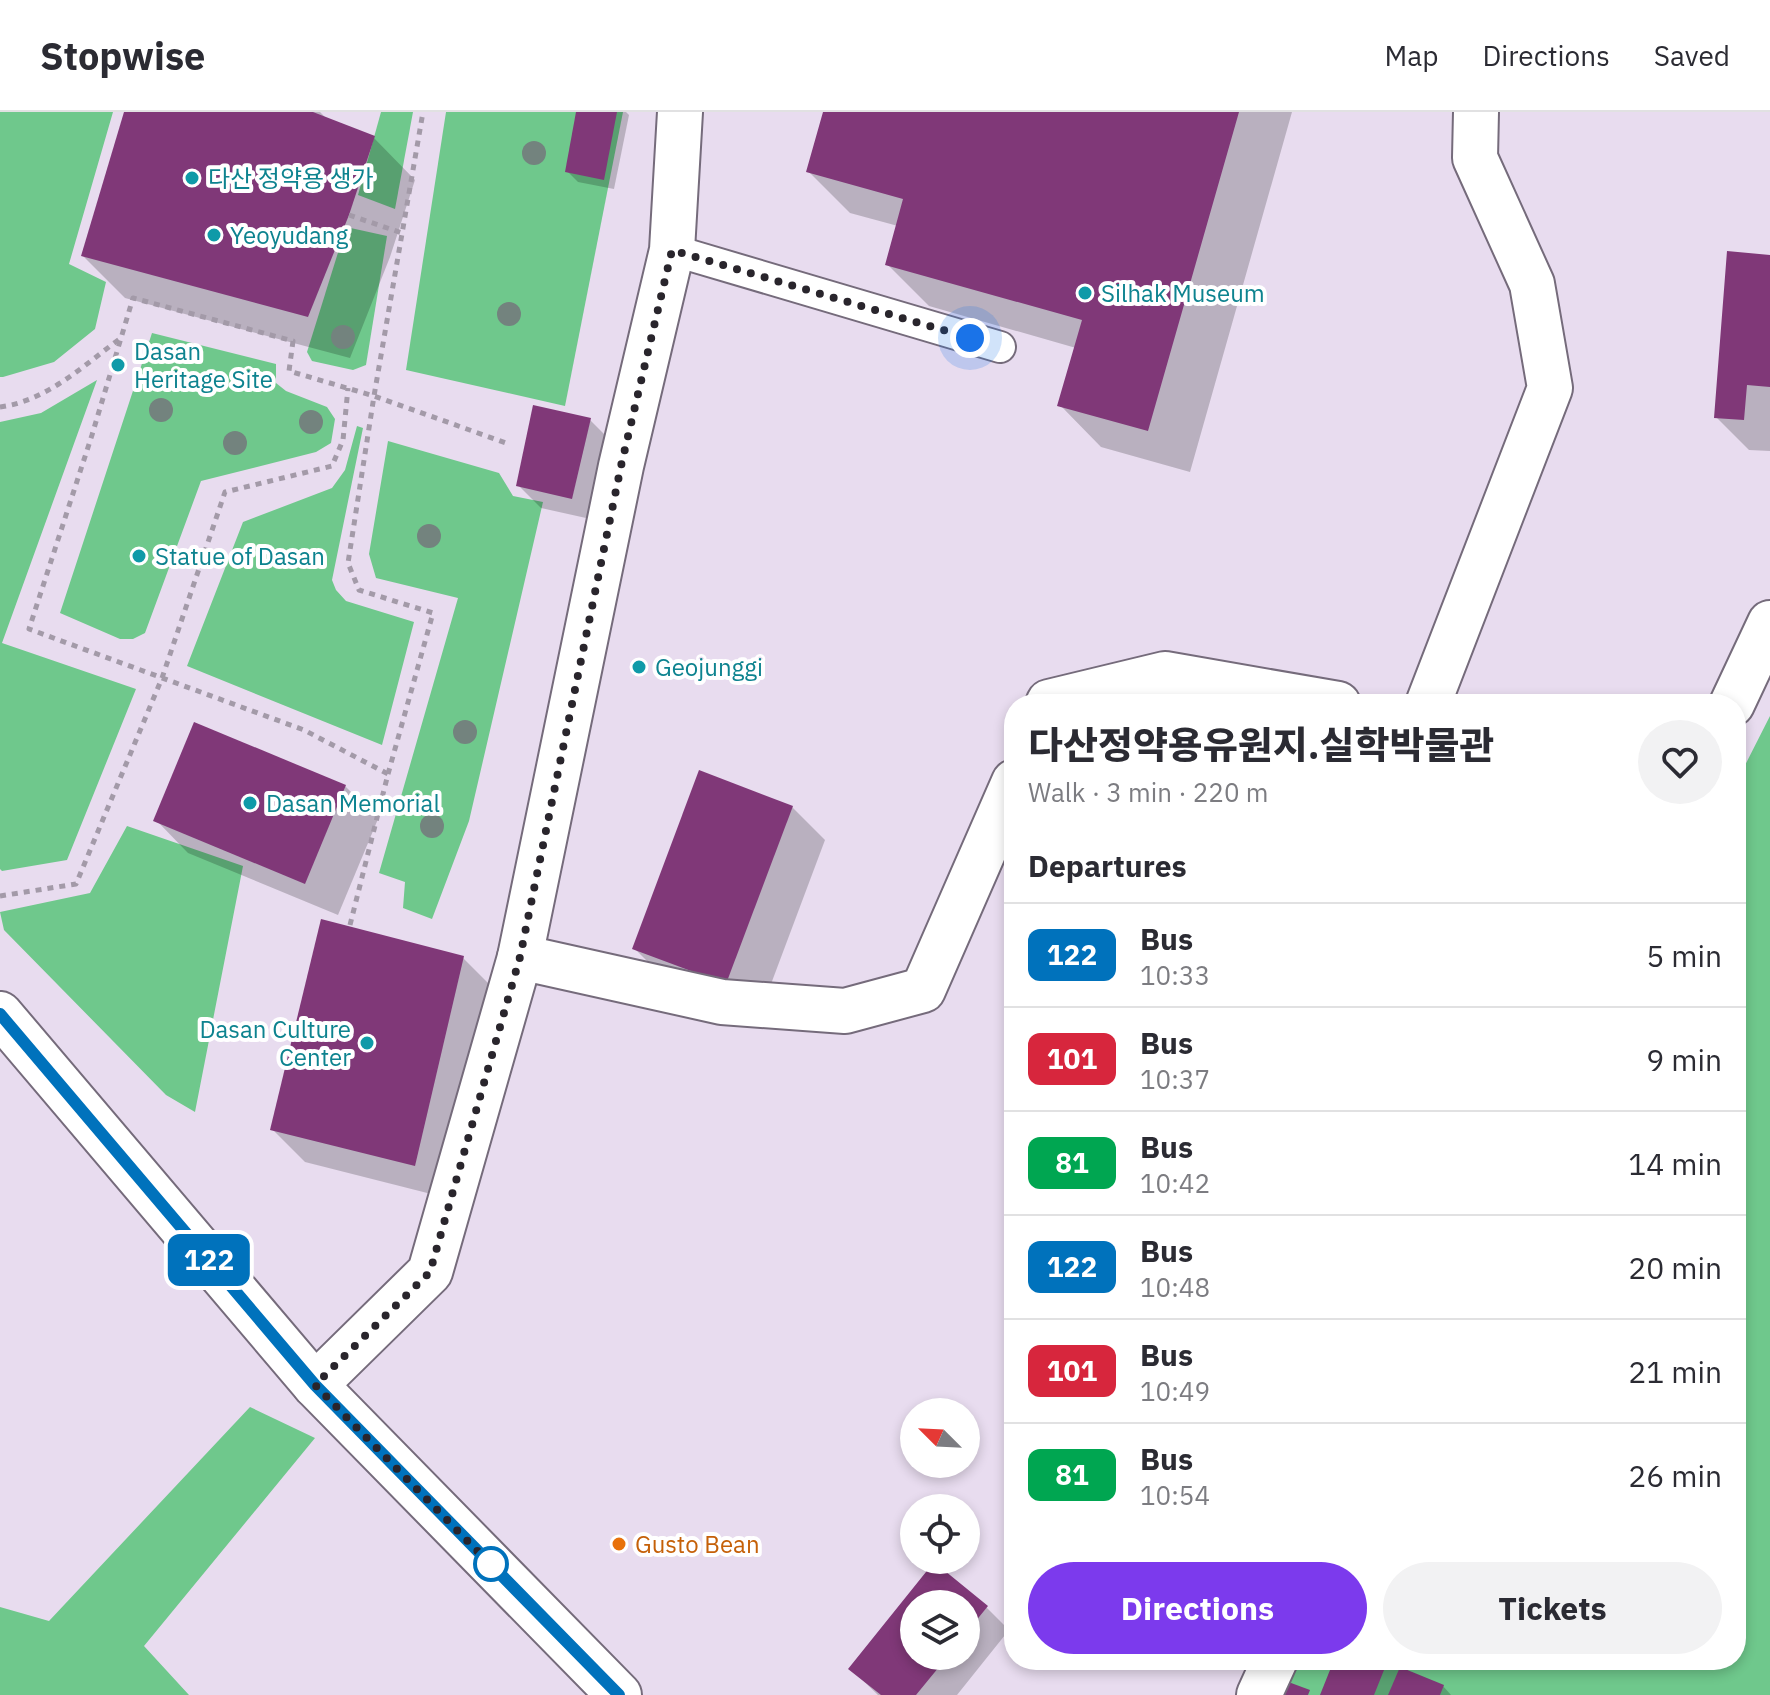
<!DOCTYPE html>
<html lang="en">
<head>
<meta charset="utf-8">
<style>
	:root { --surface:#fff; --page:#f2f2f3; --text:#2b2b33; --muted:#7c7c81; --line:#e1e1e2; --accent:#7c3aed }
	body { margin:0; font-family:"IBM Plex Sans","Noto Sans KR",sans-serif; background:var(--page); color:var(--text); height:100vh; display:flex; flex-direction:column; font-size:30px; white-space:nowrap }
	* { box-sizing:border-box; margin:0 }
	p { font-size:26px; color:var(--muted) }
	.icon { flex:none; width:44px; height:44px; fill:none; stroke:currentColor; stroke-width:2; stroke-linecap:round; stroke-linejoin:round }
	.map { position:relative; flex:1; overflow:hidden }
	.details { position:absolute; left:1004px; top:582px; width:742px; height:976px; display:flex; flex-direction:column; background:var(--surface); border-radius:32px; box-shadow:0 4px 12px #0003 }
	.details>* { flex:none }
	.badge { padding:0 16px; border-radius:12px; font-size:28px; line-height:52px }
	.needle { width:52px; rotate:294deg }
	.tools { position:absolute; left:900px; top:1286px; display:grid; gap:16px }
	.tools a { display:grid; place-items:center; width:80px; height:80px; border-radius:50%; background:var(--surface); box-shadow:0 4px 12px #0003; font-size:40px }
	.you { position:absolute; width:40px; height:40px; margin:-20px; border:6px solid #fff; border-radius:50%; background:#1a73e8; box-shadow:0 0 0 12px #1a73e833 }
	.map>.badge { position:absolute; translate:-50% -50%; box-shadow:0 0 0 4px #fff }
	h2 { padding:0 24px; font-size:30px; line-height:72px }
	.round { display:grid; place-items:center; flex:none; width:84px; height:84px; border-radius:42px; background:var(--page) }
	.overview { display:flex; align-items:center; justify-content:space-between; height:136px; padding:0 24px }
	h1 { font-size:38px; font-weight:800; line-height:60px }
	.primary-button { display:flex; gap:16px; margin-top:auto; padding:16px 24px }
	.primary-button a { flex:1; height:92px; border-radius:48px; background:var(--accent); color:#fff; font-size:32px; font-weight:800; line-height:92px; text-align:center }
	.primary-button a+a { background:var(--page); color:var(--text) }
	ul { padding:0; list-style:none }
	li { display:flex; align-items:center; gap:24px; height:104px; padding:0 24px; border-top:2px solid var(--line) }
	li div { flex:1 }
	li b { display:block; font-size:30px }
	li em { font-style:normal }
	li .badge { min-width:88px; font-weight:700; text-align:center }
	header { display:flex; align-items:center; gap:48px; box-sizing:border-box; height:112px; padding:0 40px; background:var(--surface); border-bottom:2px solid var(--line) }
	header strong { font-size:38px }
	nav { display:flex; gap:44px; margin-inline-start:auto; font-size:28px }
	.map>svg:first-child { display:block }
</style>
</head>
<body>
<header>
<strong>Stopwise</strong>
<nav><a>Map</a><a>Directions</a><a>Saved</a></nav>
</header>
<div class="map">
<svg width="1770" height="1583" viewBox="0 0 1770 1583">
	<rect width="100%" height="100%" fill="#e8dcef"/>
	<g fill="#6fc88c">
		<path d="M0,0H113L69,152L106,170L95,217L54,250L3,265H0Z"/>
		<path d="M381,0H413L395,97L358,83Z"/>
		<path d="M446,0H623L565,294L406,258Z"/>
		<path d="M346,115L387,124L366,253L353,258L312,249L307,240Z"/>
		<path d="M152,221L276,252V271L286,279L327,295L335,307L331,331L316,340L201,369L145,521L133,527H120L60,501Z"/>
		<path d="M97,268L2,531L136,577L67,748L2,759L0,757V310L41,301Z"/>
		<path d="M357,314L363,316L332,468L336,478L346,489L414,510L382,633L187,554L243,410L332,376L345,358Z"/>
		<path d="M388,329L499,361L513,384L543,390L469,709L432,807L403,796L405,770L379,761L458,486L376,466L369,442Z"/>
		<path d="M1770,604V1583H1269L1286,1548H1736V671Z"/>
		<path d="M127,714L243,754L195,1000L166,983L4,818L0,800L90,781Z"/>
		<path d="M250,1295L315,1326L144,1534L189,1583H0V1495L49,1509Z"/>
	</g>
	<g fill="#0003" fill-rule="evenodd">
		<path d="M127,0H320L327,7L374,26L415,68L390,145L350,246L125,186L83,144Z"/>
		<path d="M579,0H626L629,3L614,77L578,70L567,59Z"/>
		<path d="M825,0H1292L1190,360L1101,335L1060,293L1076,236L929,194L887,152L898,114L850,101L808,59Z"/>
		<path d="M1770,145V339L1749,338L1716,305Z"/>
		<path d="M590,308L612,330L595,408L541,396L518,373Z"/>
		<path d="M345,674L378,707L338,803L188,741L156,708Z"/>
		<path d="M792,695L825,728L759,904L667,869L634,836Z"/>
		<path d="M463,846L496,879L447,1086L305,1050L272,1017Z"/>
		<path d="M934,1453L987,1496L1009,1518L957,1583H878L851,1557ZM914,1492H966V1544H914Z"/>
		<path d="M1336,1548H1397L1410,1561L1443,1574L1451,1583H1322Z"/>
	</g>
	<g fill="#803878">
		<path d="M124,0H313L375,24L349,103L308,205L81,144Z"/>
		<path d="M576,0H617L604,68L565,60Z"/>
		<path d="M823,0H1239L1148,319L1057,294L1082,208L885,153L903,87L806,60Z"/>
		<path d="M1727,139L1770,143V275L1747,273L1744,308L1714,306Z"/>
		<path d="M533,293L591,306L572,387L516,374Z"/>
		<path d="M194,610L346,673L305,772L153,709Z"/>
		<path d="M699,658L793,694L726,872L632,837Z"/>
		<path d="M321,807L464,844L415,1054L270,1018Z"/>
		<path d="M934,1450L988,1494L966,1521V1492H914V1544H948L916,1583H881L848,1557Z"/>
		<path d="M1334,1548H1388L1374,1583H1320Z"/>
		<path d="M1400,1555L1444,1573L1440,1583H1388Z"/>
		<path d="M1283,1568L1310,1578L1308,1583H1278Z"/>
	</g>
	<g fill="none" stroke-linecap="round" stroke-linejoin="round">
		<defs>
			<path id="service" d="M672,138L1000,235"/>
			<g id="minor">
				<path d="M1048,592L1049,590L1165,562L1338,592"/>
				<path d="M1428,592L1550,276L1532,172L1475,46L1476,0"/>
				<path d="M1732,592L1770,511"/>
				<path d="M520,845L722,890L845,899L923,878L1014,670"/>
				<path d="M315,1273L430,1160L520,845L621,354L672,138L680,0"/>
				<path d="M1259,1583L1275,1548"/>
			</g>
			<path id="tertiary" d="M0,902L315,1273L619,1583"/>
		</defs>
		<use href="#service" stroke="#756b7b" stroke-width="34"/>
		<use href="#minor" stroke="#756b7b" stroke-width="48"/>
		<use href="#tertiary" stroke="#756b7b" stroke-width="48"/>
		<g stroke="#a39aa8" stroke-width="5" stroke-dasharray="6 6" stroke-linecap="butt">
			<path d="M349,103L402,121"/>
			<path d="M0,295C47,289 84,253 121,226"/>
			<path d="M388,662L433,501L359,478L348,451L374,284L423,0"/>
			<path d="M0,784L76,772L162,566L225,380L332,354L343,328L348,276"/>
			<path d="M350,813L388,662L304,618L29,517L92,323L133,186L293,229L289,259L374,284L509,332"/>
		</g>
		<use href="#service" stroke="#fff" stroke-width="30"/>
		<use href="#minor" stroke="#fff" stroke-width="44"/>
		<use href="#tertiary" stroke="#fff" stroke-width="44"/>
	</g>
	<g fill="#73837e">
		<circle cx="534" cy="41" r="12"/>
		<circle cx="509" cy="202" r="12"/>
		<circle cx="343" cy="225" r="12"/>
		<circle cx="161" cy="298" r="12"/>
		<circle cx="311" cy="310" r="12"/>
		<circle cx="235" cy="331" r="12"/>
		<circle cx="429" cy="424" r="12"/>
		<circle cx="465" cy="620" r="12"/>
		<circle cx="432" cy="714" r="12"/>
	</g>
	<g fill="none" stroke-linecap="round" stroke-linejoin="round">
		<defs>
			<path id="line" d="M0,902L315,1273L619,1583"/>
		</defs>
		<use href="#line" stroke="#fff" stroke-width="18"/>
		<use href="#line" stroke="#0072bc" stroke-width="12"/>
		<path stroke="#29252c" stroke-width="8" stroke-dasharray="0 14.4" d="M491,1452L494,1456L315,1273L430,1160L520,845L621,354L672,138L970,226"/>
	</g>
	<g fill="#0f9aa8" stroke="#fff" stroke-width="3">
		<circle cx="192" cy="66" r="8"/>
		<circle cx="214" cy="123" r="8"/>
		<circle cx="1085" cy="181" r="8"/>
		<circle cx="118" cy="253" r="8"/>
		<circle cx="139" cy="444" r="8"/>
		<circle cx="639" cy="555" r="8"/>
		<circle cx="250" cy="691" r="8"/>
		<circle cx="367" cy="931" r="8"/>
	</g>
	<circle fill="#e8710a" stroke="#fff" stroke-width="3" cx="619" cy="1432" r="8"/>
	<circle fill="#fff" stroke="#0072bc" stroke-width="4" cx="491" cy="1452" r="16"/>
	<g text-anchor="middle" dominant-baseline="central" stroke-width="8" stroke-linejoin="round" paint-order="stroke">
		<g font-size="24" fill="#0d838f" stroke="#fff" text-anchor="start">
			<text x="208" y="66">다산 정약용 생가</text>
			<text x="230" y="123">Yeoyudang</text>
			<text x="1101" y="181">Silhak Museum</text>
			<text x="134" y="239">Dasan<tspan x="134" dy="28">Heritage Site</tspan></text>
			<text x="155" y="444">Statue of Dasan</text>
			<text x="655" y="555">Geojunggi</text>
			<text x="266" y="691">Dasan Memorial</text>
			<text x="351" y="917" text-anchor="end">Dasan Culture<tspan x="351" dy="28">Center</tspan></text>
		</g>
		<g font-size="24" fill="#c56008" stroke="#fff" text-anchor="start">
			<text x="635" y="1432">Gusto Bean</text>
		</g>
	</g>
</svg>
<div class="tools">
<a><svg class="needle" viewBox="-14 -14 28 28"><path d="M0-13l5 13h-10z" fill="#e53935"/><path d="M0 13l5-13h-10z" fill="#7c7c81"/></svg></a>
<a><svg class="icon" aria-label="locate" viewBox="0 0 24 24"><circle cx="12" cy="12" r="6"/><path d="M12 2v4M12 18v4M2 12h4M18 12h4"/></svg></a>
<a><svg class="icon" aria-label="layers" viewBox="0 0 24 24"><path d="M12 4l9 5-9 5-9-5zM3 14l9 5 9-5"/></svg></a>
</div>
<div class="you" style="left:970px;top:226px"></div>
<b class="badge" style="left:209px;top:1148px;background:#0072bc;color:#fff">122</b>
<section class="details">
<div class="overview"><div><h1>다산정약용유원지.실학박물관</h1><p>Walk · 3 min · 220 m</p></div><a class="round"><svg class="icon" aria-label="heart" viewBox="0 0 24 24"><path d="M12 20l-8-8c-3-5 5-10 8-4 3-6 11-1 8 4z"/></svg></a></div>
<h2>Departures</h2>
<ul>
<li><span class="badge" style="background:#0072bc;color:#fff">122</span><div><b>Bus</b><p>10:33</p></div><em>5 min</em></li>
<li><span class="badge" style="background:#d7263d;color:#fff">101</span><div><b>Bus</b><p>10:37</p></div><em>9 min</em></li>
<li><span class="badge" style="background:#00a651;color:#fff">81</span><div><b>Bus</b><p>10:42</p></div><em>14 min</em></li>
<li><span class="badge" style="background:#0072bc;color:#fff">122</span><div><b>Bus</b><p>10:48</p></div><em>20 min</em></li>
<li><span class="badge" style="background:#d7263d;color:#fff">101</span><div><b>Bus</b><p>10:49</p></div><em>21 min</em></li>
<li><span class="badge" style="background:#00a651;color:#fff">81</span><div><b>Bus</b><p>10:54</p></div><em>26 min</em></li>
</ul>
<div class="primary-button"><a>Directions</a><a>Tickets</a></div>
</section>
</div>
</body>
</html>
